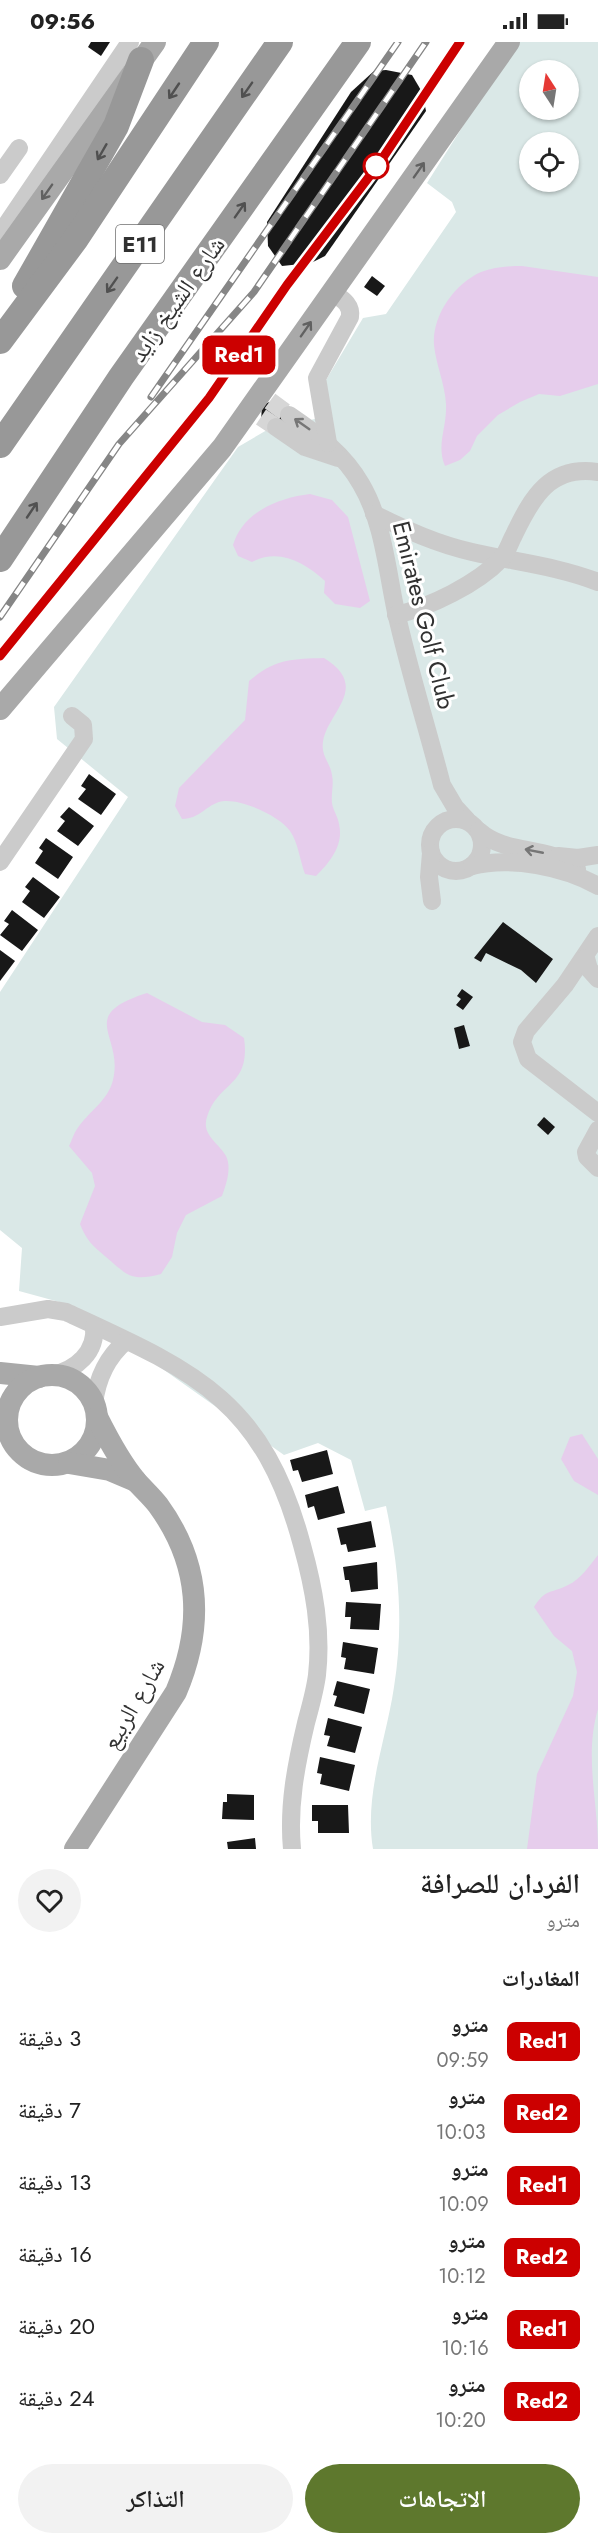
<!DOCTYPE html>
<html lang="ar">
<head>
<meta charset="utf-8">
<style>
	:root { --surface:#fff; --page:#f2f2f2; --text:#222; --muted:#767676; --accent:#5e782d }
	body { margin:0; font-family:Jost,"Noto Naskh Arabic",sans-serif; background:var(--page); color:var(--text); direction:rtl; height:100vh; display:flex; flex-direction:column; font-size:22px; white-space:nowrap }
	* { box-sizing:border-box; margin:0 }
	p { font-size:20px; color:var(--muted) }
	.icon { flex:none; width:33px; height:33px; fill:none; stroke:currentColor; stroke-width:2; stroke-linecap:round; stroke-linejoin:round }
	.map { position:relative; height:1807px; overflow:hidden; direction:ltr }
	.panel { display:flex; flex-direction:column; background:var(--surface); flex:1 }
	.panel>* { flex:none }
	.badge { padding:0 12px; border-radius:9px; font-size:21px; line-height:39px }
	.needle { width:39px; rotate:348deg }
	.fabs { position:absolute; left:519px; top:18px; display:grid; gap:12px }
	.fabs a { display:grid; place-items:center; width:60px; height:60px; border-radius:50%; background:var(--surface); box-shadow:0 2px 4px #0004; font-size:30px }
	.map>.badge { position:absolute; translate:-50% -50%; box-shadow:0 0 0 3px #fff }
	h2 { padding:0 18px; font-size:22px; line-height:54px }
	.round { display:grid; place-items:center; flex:none; width:63px; height:63px; border-radius:32px; background:var(--page) }
	.headline { display:flex; align-items:center; justify-content:space-between; height:102px; padding:0 18px }
	h1 { font-size:28px; font-weight:600; line-height:45px }
	.primary-button { display:flex; gap:12px; margin-top:auto; padding:12px 18px }
	.primary-button a { flex:1; height:69px; border-radius:36px; background:var(--accent); color:#fff; font-size:24px; font-weight:600; line-height:69px; text-align:center }
	.primary-button a+a { background:var(--page); color:var(--text) }
	ul { padding:0; list-style:none }
	li { display:flex; align-items:center; gap:18px; height:72px; padding:0 18px }
	li div { flex:1 }
	li b { display:block; font-size:22px }
	li em { font-style:normal }
	li .badge { min-width:66px; font-weight:700; text-align:center }
	.status { display:flex; justify-content:space-between; align-items:center; height:42px; padding:0 30px; background:var(--surface); direction:ltr }
	.status svg { height:16px; fill:currentColor }
	.map>svg:first-child { display:block }
</style>
</head>
<body>
<div class="status"><b>09:56</b><svg viewBox="0 0 49 12"><path d="M0 12V9h3v3zM5 12V6h3v6zM10 12V3h3v9zM15 12V0h3v12zM26 1h20v11H26zM47 4h2v5h-2z"/></svg></div>
<div class="map">
<svg width="598" height="1807" viewBox="0 0 598 1807">
	<rect width="100%" height="100%" fill="#fff"/>
	<path fill="#dae8e7" fill-rule="evenodd" d="M516,0H598V1807H373C364,1752 386,1699 394,1645C404,1583 399,1526 386,1464L365,1469L351,1418L318,1401L284,1413L74,1264L19,1249L22,1206L0,1188V950L128,755L57,697L54,665L238,405L267,388L319,376L326,338L363,276L386,272L456,170L452,160L427,141ZM530,28H568V68H530ZM530,100H568V140H530Z"/>
	<g fill="#e6cdec">
		<path d="M522,224L598,235V342L560,354L539,352L520,360L498,373L477,394L470,409L460,418L445,424C436,403 447,386 446,362C445,342 436,323 434,303C432,274 454,242 481,230C494,225 508,224 522,224Z"/>
		<path d="M310,452L332,458L348,475L370,559L360,566L335,562L324,551L325,539C304,520 279,506 252,520L238,514L233,503C243,470 278,456 310,452Z"/>
		<path d="M324,616C376,648 318,675 323,708C324,716 331,724 332,733C334,742 331,752 332,761C333,768 338,775 339,782C344,803 330,820 316,834L305,832C300,819 298,800 290,789C280,774 237,754 219,760C204,765 201,776 182,777L175,764L179,746L245,678L249,639C275,617 291,617 324,616Z"/>
		<path d="M147,951L202,980L225,983L244,996C251,1045 218,1039 207,1075C201,1093 219,1101 226,1114C232,1126 226,1143 222,1154L186,1173L177,1191L172,1215L161,1232C131,1240 127,1233 106,1215C93,1204 86,1198 80,1182L95,1144L92,1131L69,1104C72,1098 74,1091 77,1087C88,1070 108,1059 113,1038C124,993 75,974 147,951Z"/>
		<path d="M582,1392L598,1417V1453L574,1439L561,1417L570,1395Z"/>
		<path d="M598,1513V1667C584,1714 598,1759 598,1807H527L537,1732L573,1654L577,1630L572,1609L554,1594L534,1565C546,1546 551,1552 568,1543C580,1538 590,1523 598,1513Z"/>
	</g>
	<g fill="#181818">
		<path d="M91,0H110L101,14L88,5Z"/>
		<path d="M386,28L412,33L422,50L426,69L325,214L311,221L282,224L268,204L267,180L351,50L374,29Z"/>
		<path d="M372,234L385,244L377,254L364,245Z"/>
		<path d="M277,357L290,366L288,380L273,387L261,380L262,363Z"/>
		<path d="M89,732L116,752L101,773L78,757L86,747L81,744Z"/>
		<path d="M69,765L94,784L78,804L57,789L65,779L60,775Z"/>
		<path d="M46,796L73,815L58,837L35,821L43,809L39,806Z"/>
		<path d="M33,835L60,855L44,876L22,860L30,849L25,845Z"/>
		<path d="M12,868L38,888L22,909L0,893L9,882L4,879Z"/>
		<path d="M503,880L553,917L536,941L521,928L486,911L481,920L474,916Z"/>
		<path d="M0,908L15,919L0,939Z"/>
		<path d="M462,947L473,955L463,968L456,963L461,957L457,954Z"/>
		<path d="M464,983L470,1004L459,1007L454,986Z"/>
		<path d="M544,1075L555,1085L548,1093L537,1083Z"/>
		<path d="M327,1408L333,1432L302,1440L298,1428L293,1429L290,1418Z"/>
		<path d="M338,1444L345,1471L318,1478L314,1464L308,1466L305,1453Z"/>
		<path d="M371,1479L376,1505L348,1510L346,1502L341,1503L337,1486Z"/>
		<path d="M377,1520L378,1547L351,1550L349,1538H345L343,1525Z"/>
		<path d="M346,1560L381,1562L379,1588L350,1587L351,1575H345Z"/>
		<path d="M343,1600L378,1606L374,1632L344,1627L346,1616L341,1615Z"/>
		<path d="M337,1639L370,1647L364,1672L334,1664L337,1654L333,1653Z"/>
		<path d="M328,1676L362,1685L355,1711L327,1704L330,1694L324,1693Z"/>
		<path d="M320,1715L355,1723L349,1749L320,1742L322,1732L317,1731Z"/>
		<path d="M227,1752L254,1753V1778L222,1777L223,1760H227Z"/>
		<path d="M312,1763H348L349,1791H318V1779H312Z"/>
		<path d="M255,1796L256,1807H228L227,1800Z"/>
	</g>
	<g fill="none" stroke-linecap="round" stroke-linejoin="round">
		<g stroke="#d6d6d6" stroke-width="18" stroke-dasharray="18 9" stroke-linecap="butt">
			<path d="M270,359L289,373"/>
			<path d="M261,375L276,385"/>
		</g>
		<g stroke="#cbcbcb" stroke-width="18">
			<path d="M0,133L19,106"/>
			<path d="M0,192L130,0"/>
			<path d="M289,373C317,392 344,412 361,442C383,479 387,528 396,570C409,628 427,685 442,743L455,765L467,778"/>
			<path d="M276,385L305,405L338,416"/>
			<path d="M328,401L317,336L350,275C352,262 342,257 332,250"/>
			<path d="M374,472C406,488 437,502 472,510C515,520 557,524 598,540"/>
			<path d="M396,573C430,565 477,542 501,517C507,511 510,500 514,493C532,455 550,423 598,430"/>
			<circle cx="456" cy="803" r="26"/>
			<path d="M479,789C507,814 548,802 577,827"/>
			<path d="M431,811L429,835L432,859"/>
			<path d="M558,814L578,816L598,813"/>
			<path d="M0,820L84,697L83,683L72,674"/>
			<path d="M472,824C510,814 565,825 598,844"/>
			<path d="M598,894L565,943L526,989L522,1000L528,1017L598,1071"/>
			<path d="M586,916L589,927L598,937"/>
			<path d="M598,1088L586,1110L587,1115L598,1126"/>
			<path d="M0,1275L48,1267L66,1270C194,1329 263,1357 302,1503C314,1546 322,1589 317,1633C315,1649 310,1666 306,1681C296,1723 288,1764 292,1807"/>
			<path d="M52,1333C76,1328 97,1310 94,1284"/>
			<path d="M94,1362C97,1337 106,1316 126,1299"/>
		</g>
		<g stroke="#a9a9a9" stroke-width="22">
			<path d="M0,217L155,0"/>
			<path d="M0,667L222,406L509,0"/>
			<path d="M0,1331L39,1335"/>
			<circle cx="52" cy="1378" r="45"/>
			<path d="M69,1421L110,1428L136,1439"/>
			<path d="M75,1807L176,1650C204,1584 201,1522 158,1463C151,1454 143,1447 136,1439C120,1420 108,1397 97,1375"/>
		</g>
		<g stroke="#989898" stroke-width="26">
			<path d="M25,244L116,84L141,18"/>
			<path d="M0,299L75,198L206,0"/>
			<path d="M0,403L280,0"/>
			<path d="M0,517L121,335L358,0"/>
		</g>
		<defs>
			<g id="rail">
				<path d="M151,355L398,0"/>
				<path d="M0,575L119,402L254,250L426,0"/>
				<path d="M0,614L209,356L287,243L378,123L460,0"/>
			</g>
		</defs>
		<use href="#rail" stroke="#868686" stroke-width="7"/>
		<use href="#rail" stroke="#fff" stroke-width="4.5" stroke-dasharray="14" stroke-linecap="butt"/>
	</g>
	<defs><path id="oneway-shaft" d="M-6 0H5M1.5-3L5.5 0L1.5 3" fill="none" stroke-width="1.6" stroke-linecap="round" stroke-linejoin="round" transform="scale(1.5)"/></defs>
	<g stroke="#505050">
		<use href="#oneway-shaft" transform="translate(247 48) rotate(125)"/>
		<use href="#oneway-shaft" transform="translate(174 49) rotate(124)"/>
		<use href="#oneway-shaft" transform="translate(102 110) rotate(120)"/>
		<use href="#oneway-shaft" transform="translate(240 168) rotate(-55)"/>
		<use href="#oneway-shaft" transform="translate(112 243) rotate(125)"/>
		<use href="#oneway-shaft" transform="translate(32 468) rotate(-56)"/>
	</g>
	<g stroke="#616161">
		<use href="#oneway-shaft" transform="translate(419 128) rotate(-55)"/>
		<use href="#oneway-shaft" transform="translate(47 150) rotate(125)"/>
		<use href="#oneway-shaft" transform="translate(306 287) rotate(-55)"/>
	</g>
	<g stroke="#767676">
		<use href="#oneway-shaft" transform="translate(302 382) rotate(-145)"/>
		<use href="#oneway-shaft" transform="translate(534 809) rotate(-169)"/>
	</g>
	<g fill="none" stroke-linecap="round" stroke-linejoin="round">
		<defs>
			<path id="line" d="M0,614L209,356L287,243L378,123L460,0"/>
		</defs>
		<use href="#line" stroke="#fff" stroke-width="14"/>
		<use href="#line" stroke="#c00" stroke-width="9"/>
	</g>
	<circle fill="#fff" stroke="#c00" stroke-width="3" cx="376" cy="124" r="12"/>
	<g text-anchor="middle" dominant-baseline="central" stroke-width="6" stroke-linejoin="round" paint-order="stroke">
		<rect fill="#fff" stroke="#6f6f6f" stroke-width="1.5" x="116" y="183" width="48" height="38" rx="4.5"/>
		<g font-size="22" font-weight="bold" fill="#313131">
			<text x="140" y="202">E11</text>
		</g>
		<g font-size="24" fill="#313131" stroke="#fff">
			<text transform="translate(177 257) rotate(-55)">شارع الشيخ زايد</text>
			<text transform="translate(424 573) rotate(76)">Emirates Golf Club</text>
			<text transform="translate(133 1662) rotate(-60)">شارع الربيع</text>
		</g>
	</g>
</svg>
<div class="fabs">
<a><svg class="needle" viewBox="-14 -14 28 28"><path d="M0-13l5 13h-10z" fill="#e53935"/><path d="M0 13l5-13h-10z" fill="#767676"/></svg></a>
<a><svg class="icon" aria-label="locate" viewBox="0 0 24 24"><circle cx="12" cy="12" r="6"/><path d="M12 2v4M12 18v4M2 12h4M18 12h4"/></svg></a>
</div>
<b class="badge" style="left:239px;top:313px;background:#c00;color:#fff">Red1</b>
</div>
<section class="panel">
<div class="headline"><div><h1>الفردان للصرافة</h1><p>مترو</p></div><a class="round"><svg class="icon" aria-label="heart" viewBox="0 0 24 24"><path d="M12 20l-8-8c-3-5 5-10 8-4 3-6 11-1 8 4z"/></svg></a></div>
<h2>المغادرات</h2>
<ul>
<li><span class="badge" style="background:#c00;color:#fff">Red1</span><div><b>مترو</b><p>09:59</p></div><em>3 دقيقة</em></li>
<li><span class="badge" style="background:#c00;color:#fff">Red2</span><div><b>مترو</b><p>10:03</p></div><em>7 دقيقة</em></li>
<li><span class="badge" style="background:#c00;color:#fff">Red1</span><div><b>مترو</b><p>10:09</p></div><em>13 دقيقة</em></li>
<li><span class="badge" style="background:#c00;color:#fff">Red2</span><div><b>مترو</b><p>10:12</p></div><em>16 دقيقة</em></li>
<li><span class="badge" style="background:#c00;color:#fff">Red1</span><div><b>مترو</b><p>10:16</p></div><em>20 دقيقة</em></li>
<li><span class="badge" style="background:#c00;color:#fff">Red2</span><div><b>مترو</b><p>10:20</p></div><em>24 دقيقة</em></li>
</ul>
<div class="primary-button"><a>الاتجاهات</a><a>التذاكر</a></div>
</section>
</body>
</html>
